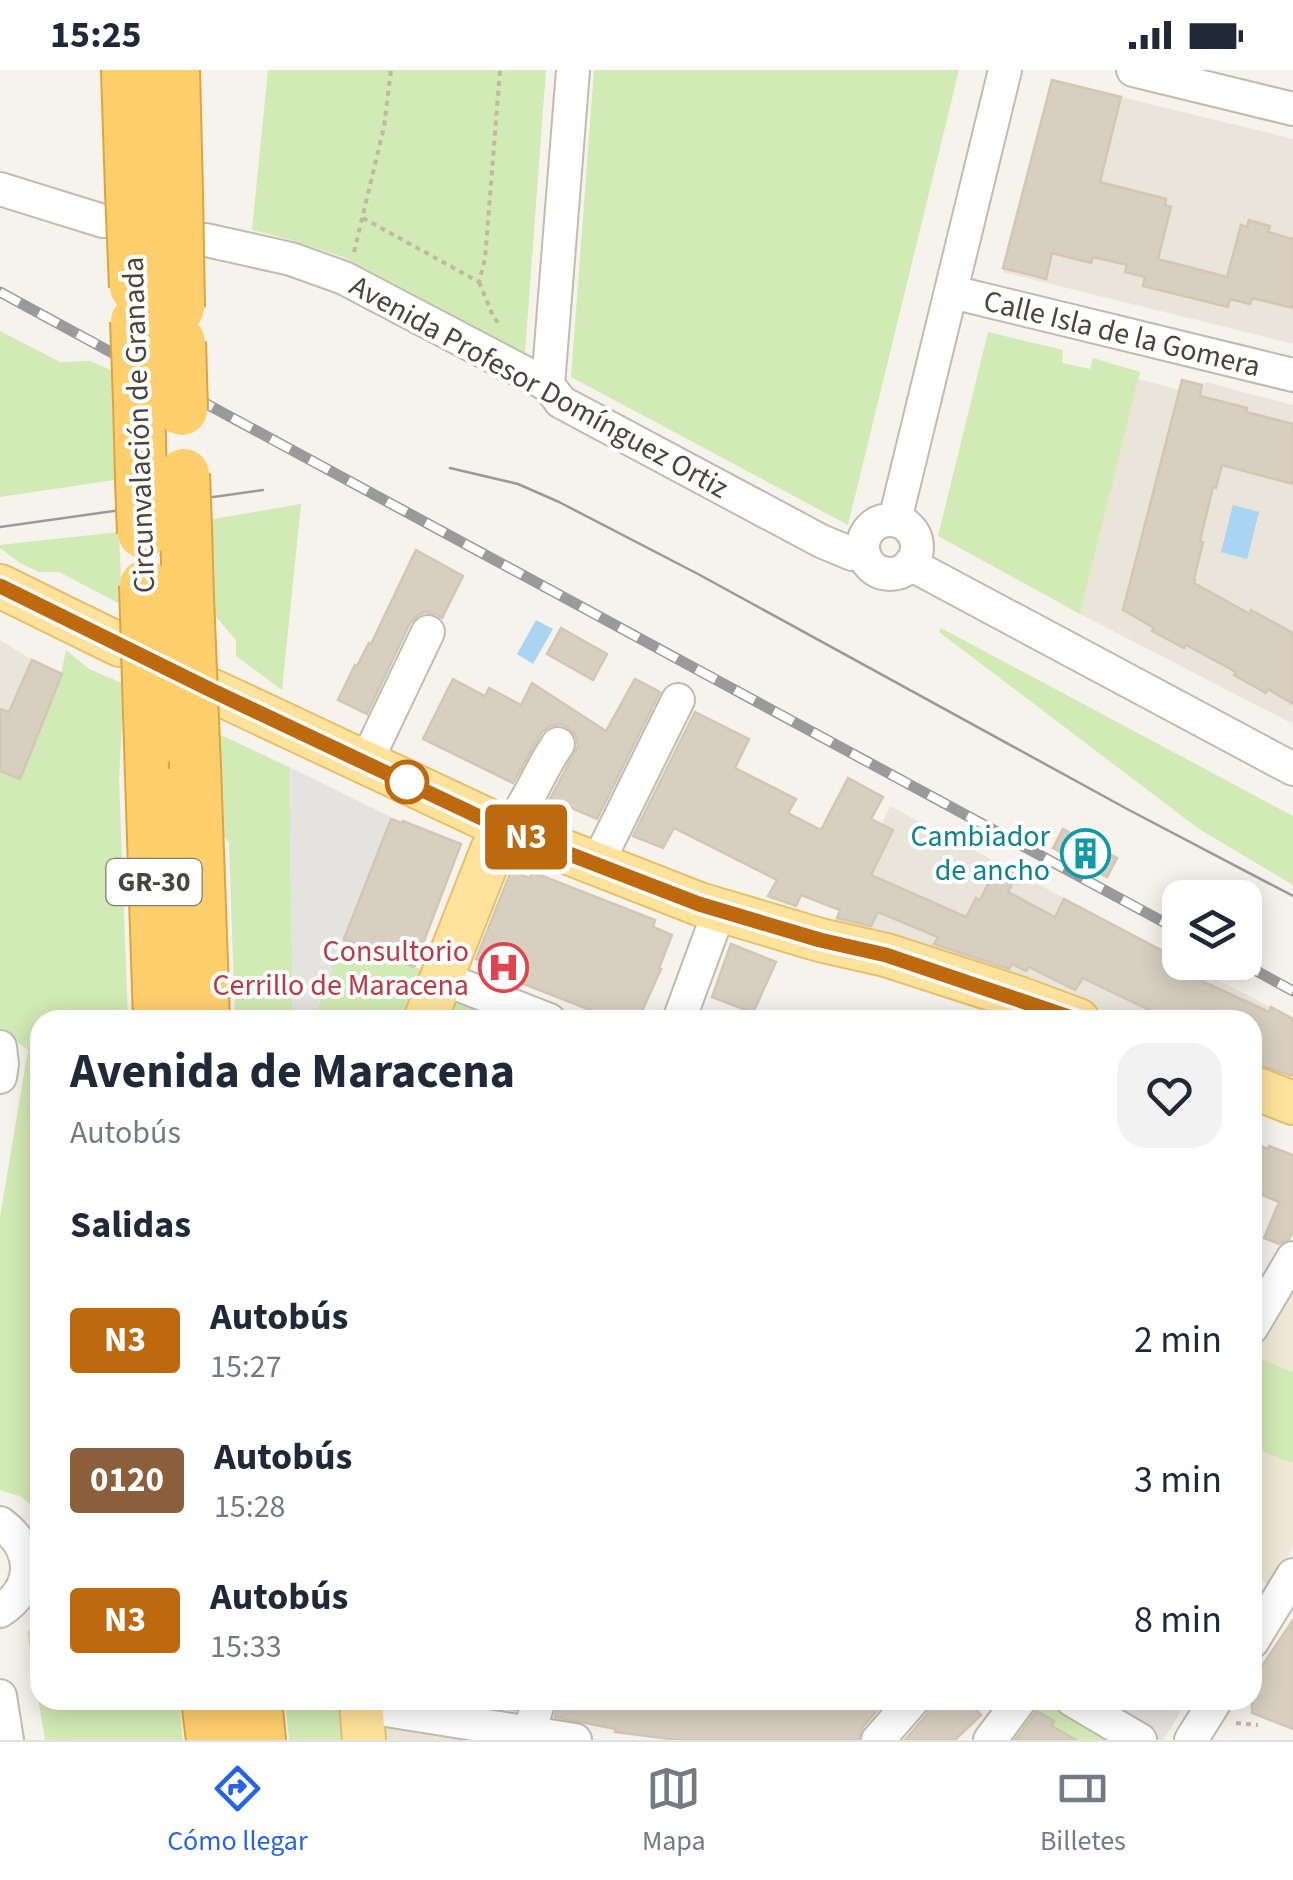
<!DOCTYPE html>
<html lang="es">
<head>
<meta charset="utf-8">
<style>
	:root { --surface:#fff; --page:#f2f2f3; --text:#1f2937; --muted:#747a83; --line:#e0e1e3; --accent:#2563eb }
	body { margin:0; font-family:"Source Sans 3",sans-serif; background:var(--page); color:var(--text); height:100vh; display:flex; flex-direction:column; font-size:38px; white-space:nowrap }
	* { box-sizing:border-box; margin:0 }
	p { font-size:32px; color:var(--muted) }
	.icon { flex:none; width:55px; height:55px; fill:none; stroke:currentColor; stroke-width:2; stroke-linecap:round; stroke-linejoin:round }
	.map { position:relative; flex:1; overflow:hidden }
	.details { position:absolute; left:30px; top:940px; width:1232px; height:700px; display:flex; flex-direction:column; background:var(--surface); border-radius:30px; box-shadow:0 5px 25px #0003 }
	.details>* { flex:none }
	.badge { padding:0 20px; border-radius:8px; font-size:35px; line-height:65px }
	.controls { position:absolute; left:1162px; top:810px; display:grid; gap:20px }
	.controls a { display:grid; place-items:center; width:100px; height:100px; border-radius:20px; background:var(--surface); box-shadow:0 5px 25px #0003; font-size:50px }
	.map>.badge { position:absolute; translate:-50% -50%; box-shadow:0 0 0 5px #fff }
	h2 { padding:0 40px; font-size:38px; line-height:90px }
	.round { display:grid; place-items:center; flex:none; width:105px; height:105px; border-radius:30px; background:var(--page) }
	.overview { display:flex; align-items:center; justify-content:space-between; height:170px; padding:0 40px }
	h1 { font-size:48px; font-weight:700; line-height:75px }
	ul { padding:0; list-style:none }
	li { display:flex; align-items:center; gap:30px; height:140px; padding:0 40px }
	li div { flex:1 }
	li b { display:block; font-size:38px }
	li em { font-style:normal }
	li .badge { min-width:110px; font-weight:700; text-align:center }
	.status { display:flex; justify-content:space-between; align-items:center; height:70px; padding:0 50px; background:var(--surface); direction:ltr }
	.status svg { height:28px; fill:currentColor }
	.menu { display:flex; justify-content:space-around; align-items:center; height:140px; border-top:2px solid var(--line); background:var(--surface); font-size:28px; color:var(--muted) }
	.menu a { display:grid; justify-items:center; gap:5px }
	.menu .current { color:var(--accent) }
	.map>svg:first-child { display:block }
</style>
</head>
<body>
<div class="status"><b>15:25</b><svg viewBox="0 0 49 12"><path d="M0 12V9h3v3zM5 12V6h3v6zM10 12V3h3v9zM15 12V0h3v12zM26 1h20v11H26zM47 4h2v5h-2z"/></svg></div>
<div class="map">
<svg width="1293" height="1670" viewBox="0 0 1293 1670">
	<rect width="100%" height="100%" fill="#f6f3ec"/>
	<g fill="#eae5da">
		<path d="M1052,10L1293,69V274L1003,202Z"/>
		<path d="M1138,309L1201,326L1205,312L1293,335V654L1080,544Z"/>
		<path d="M0,570L32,590L61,604L20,709L0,701Z"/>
		<path d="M890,736L1180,889V892L1186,893L1293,949V1007L1255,994L1252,950H1131L1006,905L834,854Z"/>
		<path d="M384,1652L499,1670H386Z"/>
	</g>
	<path fill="#efe8d6" d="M1293,1209V1477L1272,1517L1253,1505V1277Z"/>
	<g fill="#d2eab5">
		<path d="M268,0H546L525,283L345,188L295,171L252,160Z"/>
		<path d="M594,0H959L848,455L571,307Z"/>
		<path d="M0,261L60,292L90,291L113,301L114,410L0,427Z"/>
		<path d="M988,262L1063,280L1062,293L1090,299L1093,288L1140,302L1080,544L938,466Z"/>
		<path d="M301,434L282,620L236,586V570L213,543V449Z"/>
		<path d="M119,462L122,535L59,502H39L20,493L0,478V475Z"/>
		<path d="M941,558L1293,746V815L1199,759L939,562Z"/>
		<path d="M66,580L89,599L124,614L119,709L128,950H40V1444L22,1427L0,1420V1147L28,980L0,960V701L21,708L61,604Z"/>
		<path d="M219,664L289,697L293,950H235L229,773L221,762Z"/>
		<path d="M344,869L428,902L409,950H313Z"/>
		<path d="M458,927L517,950H449Z"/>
		<path d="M1253,1286L1293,1302V1393L1253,1378Z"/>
		<path d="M40,1549V1630H179L183,1670H45L27,1562Z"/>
		<path d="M285,1630H350L354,1670H289Z"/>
		<path d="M1034,1630H1041L1108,1670H1006Z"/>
	</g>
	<g fill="#e5e3e0">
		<path d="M289,697L391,747L313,950H293Z"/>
		<path d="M1088,1630H1188L1163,1670H1154Z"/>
	</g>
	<g fill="#a9d4f2">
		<path d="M1233,435L1259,442L1247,489L1221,482Z"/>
		<path d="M536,550L553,559L533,594L517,584Z"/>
	</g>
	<g fill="#d8cfc1" stroke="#d3c7b4" stroke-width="2.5">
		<path d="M1052,10L1121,27L1100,112L1166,129L1165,135L1171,137L1158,189L1227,207L1241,155L1247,157L1249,150L1270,156L1268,162L1293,169V238L1252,228L1250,234L1230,229L1228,237L1143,216L1145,207L1125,202L1127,195L1093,187L1091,193L1052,183L1046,209L1003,198Z"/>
		<path d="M1182,310L1202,315L1200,326L1247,338L1246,342L1293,354V414L1222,395L1216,418L1213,417L1200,471L1203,472L1194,509L1195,510L1194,513L1250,544L1251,540L1293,563V634L1268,619L1266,623L1234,605L1236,602L1186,575L1184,578L1152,561L1154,558L1123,540Z"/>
		<path d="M416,480L463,506L442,548L436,544L425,542L418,545L410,553L367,644L338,630L355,595L357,596L369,573L371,574Z"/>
		<path d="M561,558L607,584L593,610L547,584Z"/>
		<path d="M32,590L62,604L20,709L0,701V639L9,642Z"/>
		<path d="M453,609L485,626L489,618L521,635L532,613L606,661L635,609L660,622L597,749L550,729L578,676L576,666L568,657L560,654L550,656L542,662L513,713L423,669Z"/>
		<path d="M695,642L749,669L735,698L796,729L788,743L821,760L848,708L883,727L871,749L893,760L871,805L966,847L976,828L980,830L998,795L1017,805L1008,822L1055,847L1064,829L1180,890L1182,892L1178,900L1269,942L1271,937L1293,949V1006L1252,993V950H1170L1083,908L1075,920L1029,897L1026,901L1012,894L1009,899L934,874L938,867L878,842L871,856L837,848L840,840L801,825L796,836L768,826L777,810L674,758L663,778L633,766Z"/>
		<path d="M391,749L402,753L403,751L461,774L414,897L344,869Z"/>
		<path d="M1063,759L1117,788L1107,807L1053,778Z"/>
		<path d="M511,801L530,808L532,802L655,850L653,857L672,865L659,898L661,899L638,950H616L493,902L495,897L476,889Z"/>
		<path d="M731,874L776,892L753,943L712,927Z"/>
		<path d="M1252,1073L1268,1079L1269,1076L1293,1085V1162L1289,1169L1279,1174L1264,1168L1279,1132L1252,1121Z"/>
		<path d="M1293,1550V1659L1252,1643V1611Z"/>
		<path d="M467,1630H518L515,1640L467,1633Z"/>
		<path d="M558,1630H886L863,1657L858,1670H678L615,1662L616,1659L555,1647Z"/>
		<path d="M932,1630H990L977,1641L981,1645L955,1670H905L928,1643Z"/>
		<path d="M1037,1641L1054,1651L1052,1656L1076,1670H1015Z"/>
	</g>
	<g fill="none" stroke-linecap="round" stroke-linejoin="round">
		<defs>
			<g id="minor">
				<path d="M1133,0L1293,39"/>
				<path d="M0,119L103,151"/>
				<path d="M206,170L291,189L344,208L548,315L561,332L821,471L852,484H864"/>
				<path id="s1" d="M952,222L1293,305"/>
				<path d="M548,315L573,0"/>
				<path d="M895,450L1005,0"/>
				<circle cx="890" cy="477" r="27"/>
				<path d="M910,494L1293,699"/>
				<path d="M366,692L428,562"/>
				<path d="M507,759C529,733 539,701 558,674"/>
				<path d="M597,794L678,630"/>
				<path d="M442,908L549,950"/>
				<path d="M679,950L720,839"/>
				<path d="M0,977L2,994L0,1007"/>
				<path d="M1252,1257L1293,1188"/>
				<path d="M0,1453C35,1478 37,1517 0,1541"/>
				<path d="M1252,1572L1293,1505"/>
				<path d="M0,1626L7,1670"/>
				<path d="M1072,1630L1140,1670"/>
				<path d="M361,1636L575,1670"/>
				<path d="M527,1670L539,1630"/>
				<path d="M878,1670L913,1630"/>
				<path d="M990,1670L1020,1630"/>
				<path d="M1191,1670L1216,1630"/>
			</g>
			<g id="major">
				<path d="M0,516L120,575"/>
				<path d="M213,621L507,759L699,834L820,870L886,885L1019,928L1078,950"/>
				<path d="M425,950L492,780L507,759"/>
				<path d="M1252,1017L1293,1033"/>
				<path d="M361,1630L364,1670"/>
			</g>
			<g id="highway">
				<path d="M127,0L131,121"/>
				<path d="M174,0L177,123"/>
				<path d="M139,330L141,410"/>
				<path d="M186,458L188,528"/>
				<path d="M150,675L159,950"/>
				<path d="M195,698L204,950"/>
				<path d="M207,1630L212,1670"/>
				<path d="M256,1630L260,1670"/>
			</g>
		</defs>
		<use href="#minor" stroke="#c2bbae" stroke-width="36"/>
		<use href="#major" stroke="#e6c16a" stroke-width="46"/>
		<use href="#highway" stroke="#e0a43c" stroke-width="54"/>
		<g stroke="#c4b79f" stroke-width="4" stroke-dasharray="5 5" stroke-linecap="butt">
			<path d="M363,148L479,212L485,189L500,0"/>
			<path d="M354,182L384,57L391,0"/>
			<path d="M479,212L493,246L501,257"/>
			<path d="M1236,1653L1258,1655"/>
		</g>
		<use href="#minor" stroke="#fff" stroke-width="32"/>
		<use href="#major" stroke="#ffe39c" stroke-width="42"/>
		<use href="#highway" stroke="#ffcf6e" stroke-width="50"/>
		<g stroke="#9a9a9a" stroke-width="2.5">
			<path d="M450,398L518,414L559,432L698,504L1129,740L1293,826"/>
			<path d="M0,457L263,420"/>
		</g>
		<defs>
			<g id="rail">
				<path d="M0,222L1180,861"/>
				<path d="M1240,892L1293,921"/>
			</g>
		</defs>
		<use href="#rail" stroke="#9a9a9a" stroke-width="11"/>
		<use href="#rail" stroke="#fff" stroke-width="8" stroke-dasharray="22" stroke-linecap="butt"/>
		<defs>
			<g id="highway-bridge">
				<path d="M131,121L135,217"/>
				<path d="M177,123L179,238"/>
				<path d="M136,251L139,330"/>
				<path d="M180,272L182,340"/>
				<path d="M184,404L186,458"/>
				<path d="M141,410L143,463"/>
				<path d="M145,515L150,675"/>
				<path d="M188,528L195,698"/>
			</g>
		</defs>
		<use href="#highway-bridge" stroke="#e0a43c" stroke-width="54" stroke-linecap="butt"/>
		<use href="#highway-bridge" stroke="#ffcf6e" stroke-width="50"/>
	</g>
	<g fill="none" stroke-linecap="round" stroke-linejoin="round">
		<defs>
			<path id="line" d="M0,516L213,621L507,760L699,834L820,870L886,885L1078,950"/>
		</defs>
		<use href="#line" stroke="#fff" stroke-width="22"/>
		<use href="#line" stroke="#bd6a0f" stroke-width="15"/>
	</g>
	<defs>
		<symbol id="building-ring" viewBox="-11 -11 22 22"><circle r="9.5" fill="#fff" stroke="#0f9aa8" stroke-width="1.5"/><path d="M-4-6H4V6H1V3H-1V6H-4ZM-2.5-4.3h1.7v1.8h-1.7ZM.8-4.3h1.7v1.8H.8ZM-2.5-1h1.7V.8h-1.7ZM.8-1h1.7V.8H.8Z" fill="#0f9aa8"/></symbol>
		<symbol id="hospital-ring" viewBox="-11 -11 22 22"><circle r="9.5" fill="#fff" stroke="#e0444e" stroke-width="1.5"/><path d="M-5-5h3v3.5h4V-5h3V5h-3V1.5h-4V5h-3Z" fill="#e0444e"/></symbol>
	</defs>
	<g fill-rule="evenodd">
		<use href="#building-ring" x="1058" y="756" width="55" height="55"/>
		<use href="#hospital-ring" x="476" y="870" width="55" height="55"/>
	</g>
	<circle fill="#fff" stroke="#bd6a0f" stroke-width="5" cx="407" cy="712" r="20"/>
	<g text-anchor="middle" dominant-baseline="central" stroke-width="8" stroke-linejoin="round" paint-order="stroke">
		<rect fill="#fff" stroke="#817c74" stroke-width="2.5" x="106.5" y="789" width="95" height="46" rx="8"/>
		<g font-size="28" font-weight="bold" fill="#4b4439">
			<text x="154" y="812">GR-30</text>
		</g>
		<g font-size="30" fill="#4b4439" stroke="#fff">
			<text stroke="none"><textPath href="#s1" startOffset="175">Calle Isla de la Gomera</textPath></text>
			<text transform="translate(539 317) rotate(29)">Avenida Profesor Domínguez Ortiz</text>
			<text transform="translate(139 355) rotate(-92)">Circunvalación de Granada</text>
		</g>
		<g font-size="30" fill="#0d838f" stroke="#fff" text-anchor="end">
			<text x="1050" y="766">Cambiador<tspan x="1050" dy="34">de ancho</tspan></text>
		</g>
		<g font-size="30" fill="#be3a42" stroke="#fff" text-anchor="end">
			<text x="469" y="881">Consultorio<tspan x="469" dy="34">Cerrillo de Maracena</tspan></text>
		</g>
	</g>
</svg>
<div class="controls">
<a><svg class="icon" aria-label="layers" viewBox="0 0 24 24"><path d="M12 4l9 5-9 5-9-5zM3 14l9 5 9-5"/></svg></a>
</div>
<b class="badge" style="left:526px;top:767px;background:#bd6a0f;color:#fff">N3</b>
<section class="details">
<div class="overview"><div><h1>Avenida de Maracena</h1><p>Autobús</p></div><a class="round"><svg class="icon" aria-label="heart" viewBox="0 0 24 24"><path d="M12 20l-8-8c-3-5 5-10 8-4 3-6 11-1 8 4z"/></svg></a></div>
<h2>Salidas</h2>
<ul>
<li><span class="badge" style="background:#bd6a0f;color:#fff">N3</span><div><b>Autobús</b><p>15:27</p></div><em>2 min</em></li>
<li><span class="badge" style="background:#8b5e3c;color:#fff">0120</span><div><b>Autobús</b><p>15:28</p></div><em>3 min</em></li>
<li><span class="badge" style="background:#bd6a0f;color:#fff">N3</span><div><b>Autobús</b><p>15:33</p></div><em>8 min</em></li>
</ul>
</section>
</div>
<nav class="menu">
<a class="current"><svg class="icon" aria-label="directions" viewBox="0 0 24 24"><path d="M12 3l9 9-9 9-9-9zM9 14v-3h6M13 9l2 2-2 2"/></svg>Cómo llegar</a>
<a><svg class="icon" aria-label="map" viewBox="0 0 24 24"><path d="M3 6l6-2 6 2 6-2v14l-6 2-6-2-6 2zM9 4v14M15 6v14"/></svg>Mapa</a>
<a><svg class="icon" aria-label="tickets" viewBox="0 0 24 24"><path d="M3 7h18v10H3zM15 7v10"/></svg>Billetes</a>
</nav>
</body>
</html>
